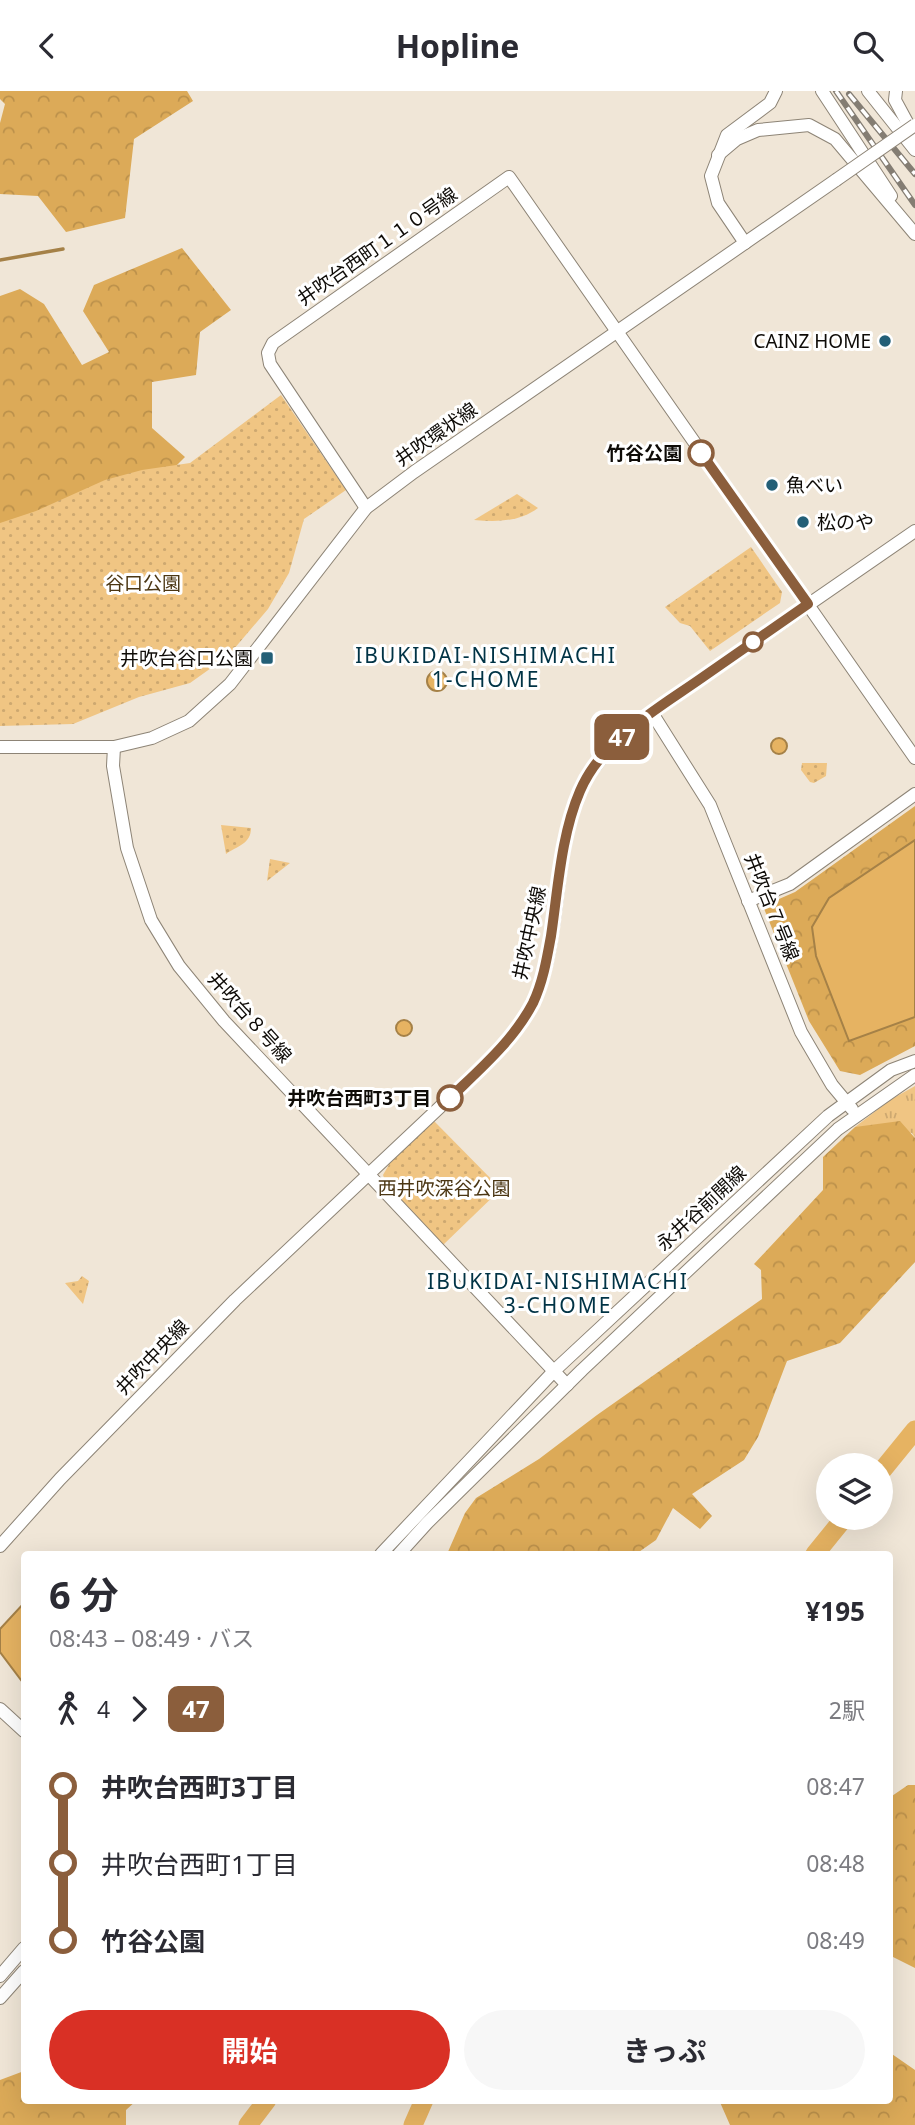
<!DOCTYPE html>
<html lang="ja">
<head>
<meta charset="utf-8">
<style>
	:root { --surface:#fff; --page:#f7f7f7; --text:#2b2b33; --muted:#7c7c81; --accent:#d93025 }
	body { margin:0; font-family:"Noto Sans","Noto Sans JP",sans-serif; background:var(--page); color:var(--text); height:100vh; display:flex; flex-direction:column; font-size:26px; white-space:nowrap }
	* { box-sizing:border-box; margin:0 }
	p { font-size:23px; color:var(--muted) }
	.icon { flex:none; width:38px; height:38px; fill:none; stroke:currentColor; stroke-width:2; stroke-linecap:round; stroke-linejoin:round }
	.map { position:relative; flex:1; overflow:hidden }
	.details { position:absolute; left:21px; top:1460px; width:872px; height:553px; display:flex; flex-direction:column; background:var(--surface); border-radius:7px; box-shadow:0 7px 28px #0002 }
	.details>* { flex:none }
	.badge { padding:0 14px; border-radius:10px; font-size:24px; line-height:46px }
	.tools { position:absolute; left:816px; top:1362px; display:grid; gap:14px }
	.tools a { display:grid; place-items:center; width:77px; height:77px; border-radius:50%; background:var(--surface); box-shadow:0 7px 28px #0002; font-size:35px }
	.map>.badge { position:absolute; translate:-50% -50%; box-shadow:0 0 0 4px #fff }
	.legs { display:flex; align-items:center; gap:10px; height:77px; padding:0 28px; font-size:23px }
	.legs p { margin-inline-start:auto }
	.overview { display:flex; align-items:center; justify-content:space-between; height:119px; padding:0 28px }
	h1 { font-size:38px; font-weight:700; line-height:52px }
	.button { display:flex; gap:14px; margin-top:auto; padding:14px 28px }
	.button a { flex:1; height:80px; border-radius:42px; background:var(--accent); color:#fff; font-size:28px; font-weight:700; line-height:80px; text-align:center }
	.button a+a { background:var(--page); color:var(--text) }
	ul { padding:0 28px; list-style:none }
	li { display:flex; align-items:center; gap:24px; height:77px; font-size:26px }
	li i { display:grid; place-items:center; width:10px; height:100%; margin:0 9px; background:currentColor }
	li i::after { content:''; width:18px; height:18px; margin:-9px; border:5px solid; border-radius:50%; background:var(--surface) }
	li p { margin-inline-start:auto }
	li:first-child i { background:linear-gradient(#0000 50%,currentColor 0) }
	li:last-child i { background:linear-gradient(currentColor 50%,#0000 0) }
	header { display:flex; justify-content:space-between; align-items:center; height:91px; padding:0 28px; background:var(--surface); font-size:32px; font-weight:700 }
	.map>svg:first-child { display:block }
</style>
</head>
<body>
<header><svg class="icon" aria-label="back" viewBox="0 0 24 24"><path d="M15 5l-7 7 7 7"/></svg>Hopline<svg class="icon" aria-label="search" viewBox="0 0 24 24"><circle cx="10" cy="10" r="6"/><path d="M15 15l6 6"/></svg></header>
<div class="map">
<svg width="915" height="2034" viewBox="0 0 915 2034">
	<defs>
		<pattern id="grass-tufts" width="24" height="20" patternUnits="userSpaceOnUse" patternTransform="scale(1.75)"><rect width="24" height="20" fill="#f0c583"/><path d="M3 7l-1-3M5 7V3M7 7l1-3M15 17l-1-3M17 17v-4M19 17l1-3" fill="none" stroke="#cda870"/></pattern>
		<pattern id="forest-crowns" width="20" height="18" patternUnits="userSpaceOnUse" patternTransform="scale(1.75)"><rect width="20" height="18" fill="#dcaa58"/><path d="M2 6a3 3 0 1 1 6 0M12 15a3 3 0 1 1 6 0" fill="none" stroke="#bc914b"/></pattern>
		<pattern id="park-dots" width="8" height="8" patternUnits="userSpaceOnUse" patternTransform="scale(1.75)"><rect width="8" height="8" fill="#f0c583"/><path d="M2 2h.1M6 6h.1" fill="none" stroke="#cda870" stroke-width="1.8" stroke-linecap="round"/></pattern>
	</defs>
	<rect width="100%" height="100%" fill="#f0e6d7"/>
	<path fill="url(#grass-tufts)" d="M915,995V1047L912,1042L855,1036L890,1009Z"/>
	<g fill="url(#forest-crowns)">
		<path d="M0,0H187L193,10L134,48L125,127L66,141L38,105L0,103V32L5,13L0,8Z"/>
		<path d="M182,157L231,219L200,241L196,284L152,291V337L185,366L150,401L0,496V205L20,198L44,213L82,274L109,261L83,220L94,194Z"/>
		<path d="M915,715V749L829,807L812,836L816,865L849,950L915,926V955L860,984L840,980L809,930L763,815L795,801Z"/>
		<path d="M900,1030L915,1047V1171L840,1252L787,1270L758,1346L744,1369L692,1403L712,1425L700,1438L673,1417L656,1449L636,1463H447L465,1422L476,1407L539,1368L597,1324L762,1208L761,1179L754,1173L823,1099V1066L855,1036Z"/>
		<path d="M908,1694H915V1877L889,1864V1707Z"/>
		<path d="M889,1961L915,1979V2034H730L719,2009H889Z"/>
		<path d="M24,1980V2009H137L126,2019V2034H0V1989Z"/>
	</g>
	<g fill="url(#park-dots)">
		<path d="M281,304L346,399L304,428L289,482L268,518L228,565L190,592L139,606L73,633L0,635V432L36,420L105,389L142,379L190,372Z"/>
		<path d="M517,403L538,417C519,431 497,431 474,429Z"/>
		<path d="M751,456L782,501L780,512L710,560L690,535L680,532L665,516Z"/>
		<path d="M802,672H827L826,685L814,692L810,691L801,679Z"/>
		<path d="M221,734L251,737C251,753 237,755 226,763Z"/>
		<path d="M270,768L290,772L267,790Z"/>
		<path d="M433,1029L501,1098L443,1154L388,1097L383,1084L391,1070Z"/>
		<path d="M82,1185L89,1190L83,1213L65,1192L78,1190Z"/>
	</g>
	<g fill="#e6b362" stroke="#a58147" stroke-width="2">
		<circle cx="437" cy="590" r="10"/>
		<circle cx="779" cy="655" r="8"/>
		<path d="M915,749V926L849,950L816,865L812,836L829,807Z"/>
		<circle cx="404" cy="937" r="8"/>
		<path d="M24,1512V1593L0,1561V1538Z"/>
	</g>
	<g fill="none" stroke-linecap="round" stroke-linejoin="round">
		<path stroke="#a58147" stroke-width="3.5" d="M0,169L63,158"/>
		<g stroke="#e6b362" stroke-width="19">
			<path d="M880,1382L915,1339"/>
			<path d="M815,1463L845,1426"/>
			<path d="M248,2034L267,2009"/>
			<path d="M413,2034L424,2009"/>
		</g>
		<defs>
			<g id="tertiary">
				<path d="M822,0L891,105"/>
				<path d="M868,0L915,59"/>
				<path d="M896,0L895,9L915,46"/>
				<path d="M718,64L737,48L758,39L809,34L835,48L915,143"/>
				<path d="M745,152L718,112L711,85L727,44L770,12L776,0"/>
				<path d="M366,417L270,273L268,262L273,252L509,86L915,667"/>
				<path d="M652,622L710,714L801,941L832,994L852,1018"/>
				<path d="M0,656H114L152,647L189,630L230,593L366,417L414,381L836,89"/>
				<path d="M114,656L113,675L127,757L151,829L179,875L224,930L567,1294"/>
				<path d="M748,810L790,793L915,703"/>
				<path d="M0,1455L60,1388L235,1209L491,968C506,950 525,931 535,908C562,843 552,764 580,700C591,674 614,654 634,634L915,440"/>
				<path d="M381,1463L555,1279L828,1025L891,979L915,970"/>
				<path d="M399,1463L427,1432L582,1279L838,1038L915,984"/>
				<path d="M0,1618L24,1640"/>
				<path d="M0,1885L24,1857"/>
				<path d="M0,1907L24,1880"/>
			</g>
		</defs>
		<use href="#tertiary" stroke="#8d8476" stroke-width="14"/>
		<use href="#tertiary" stroke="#fff" stroke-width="12"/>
		<defs>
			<g id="rail">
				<path d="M836,0L915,114"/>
				<path d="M849,3L915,83"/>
			</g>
		</defs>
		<use href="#rail" stroke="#847d73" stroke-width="6"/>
		<use href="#rail" stroke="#fff" stroke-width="3.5" stroke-dasharray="10" stroke-linecap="butt"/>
		<defs>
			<path id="tertiary-bridge" d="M836,89L915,34"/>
		</defs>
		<use href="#tertiary-bridge" stroke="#8d8476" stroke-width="14" stroke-linecap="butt"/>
		<use href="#tertiary-bridge" stroke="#fff" stroke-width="12"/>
	</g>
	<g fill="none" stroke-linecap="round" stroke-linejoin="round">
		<defs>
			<path id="line-1" d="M450,1007C480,978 513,950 533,912C543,891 547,867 551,845C558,798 561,744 580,700C602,648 659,617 703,586C738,562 773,537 808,513L701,362"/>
		</defs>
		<use href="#line-1" stroke="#fff" stroke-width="16"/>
		<use href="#line-1" stroke="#8b5e3c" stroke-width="10"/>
	</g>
	<g fill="#235f77" stroke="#fff" stroke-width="2.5">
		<circle cx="885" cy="250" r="7"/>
		<circle cx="772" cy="394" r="7"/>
		<circle cx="803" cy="431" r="7"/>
		<rect x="260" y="560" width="14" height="14" rx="3.5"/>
	</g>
	<g fill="#fff" stroke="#8b5e3c" stroke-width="3.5">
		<circle cx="701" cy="362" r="12"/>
		<circle cx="753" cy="551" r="9"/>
		<circle cx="450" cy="1007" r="12"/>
	</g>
	<g text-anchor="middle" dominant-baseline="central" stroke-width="6" stroke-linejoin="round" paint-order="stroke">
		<g font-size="19" fill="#0e0b07" stroke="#fff">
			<text transform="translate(377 155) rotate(-35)">井吹台西町１１０号線</text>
			<text transform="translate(436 343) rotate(-35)">井吹環状線</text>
			<text transform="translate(772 816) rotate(68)">井吹台７号線</text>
			<text transform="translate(529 842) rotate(-78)">井吹中央線</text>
			<text transform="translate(250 926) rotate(48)">井吹台８号線</text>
			<text transform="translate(701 1117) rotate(-43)">永井谷前開線</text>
			<text transform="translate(152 1266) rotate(-46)">井吹中央線</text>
		</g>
		<g font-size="19" fill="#0e0b07" stroke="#fff" text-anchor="end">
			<text x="871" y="250">CAINZ HOME</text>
			<text x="786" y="394" text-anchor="start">魚べい</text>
			<text x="817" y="431" text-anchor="start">松のや</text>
			<text x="253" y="567">井吹台谷口公園</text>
		</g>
		<g font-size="19" font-weight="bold" fill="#0e0b07" stroke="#fff" text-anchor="end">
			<text x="682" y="362">竹谷公園</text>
			<text x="431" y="1007">井吹台西町3丁目</text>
		</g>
		<g font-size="19" fill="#4b3613" stroke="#fff">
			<text x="143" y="492">谷口公園</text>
			<text x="444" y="1097">西井吹深谷公園</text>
		</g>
		<g font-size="21" letter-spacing="2" fill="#003345" stroke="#fff">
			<text x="486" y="564">IBUKIDAI-NISHIMACHI<tspan x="486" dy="24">1-CHOME</tspan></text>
			<text x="558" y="1190">IBUKIDAI-NISHIMACHI<tspan x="558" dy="24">3-CHOME</tspan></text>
		</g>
	</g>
</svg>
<div class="tools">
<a><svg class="icon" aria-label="layers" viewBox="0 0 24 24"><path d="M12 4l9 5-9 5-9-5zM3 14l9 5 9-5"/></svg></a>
</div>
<b class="badge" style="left:622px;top:646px;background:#8b5e3c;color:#fff">47</b>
<section class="details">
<div class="overview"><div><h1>6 分</h1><p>08:43 – 08:49 · バス</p></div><b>¥195</b></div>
<div class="legs"><svg class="icon" aria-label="walk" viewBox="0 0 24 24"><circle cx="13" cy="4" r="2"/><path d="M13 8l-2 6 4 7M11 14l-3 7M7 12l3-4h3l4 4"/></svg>4<svg class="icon" aria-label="forward" viewBox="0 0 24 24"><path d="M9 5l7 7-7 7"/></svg><b class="badge" style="background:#8b5e3c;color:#fff">47</b><p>2駅</p></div>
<ul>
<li><i style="color:#8b5e3c"></i><b>井吹台西町3丁目</b><p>08:47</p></li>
<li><i style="color:#8b5e3c"></i><span>井吹台西町1丁目</span><p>08:48</p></li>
<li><i style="color:#8b5e3c"></i><b>竹谷公園</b><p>08:49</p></li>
</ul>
<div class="button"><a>開始</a><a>きっぷ</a></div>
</section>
</div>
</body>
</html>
